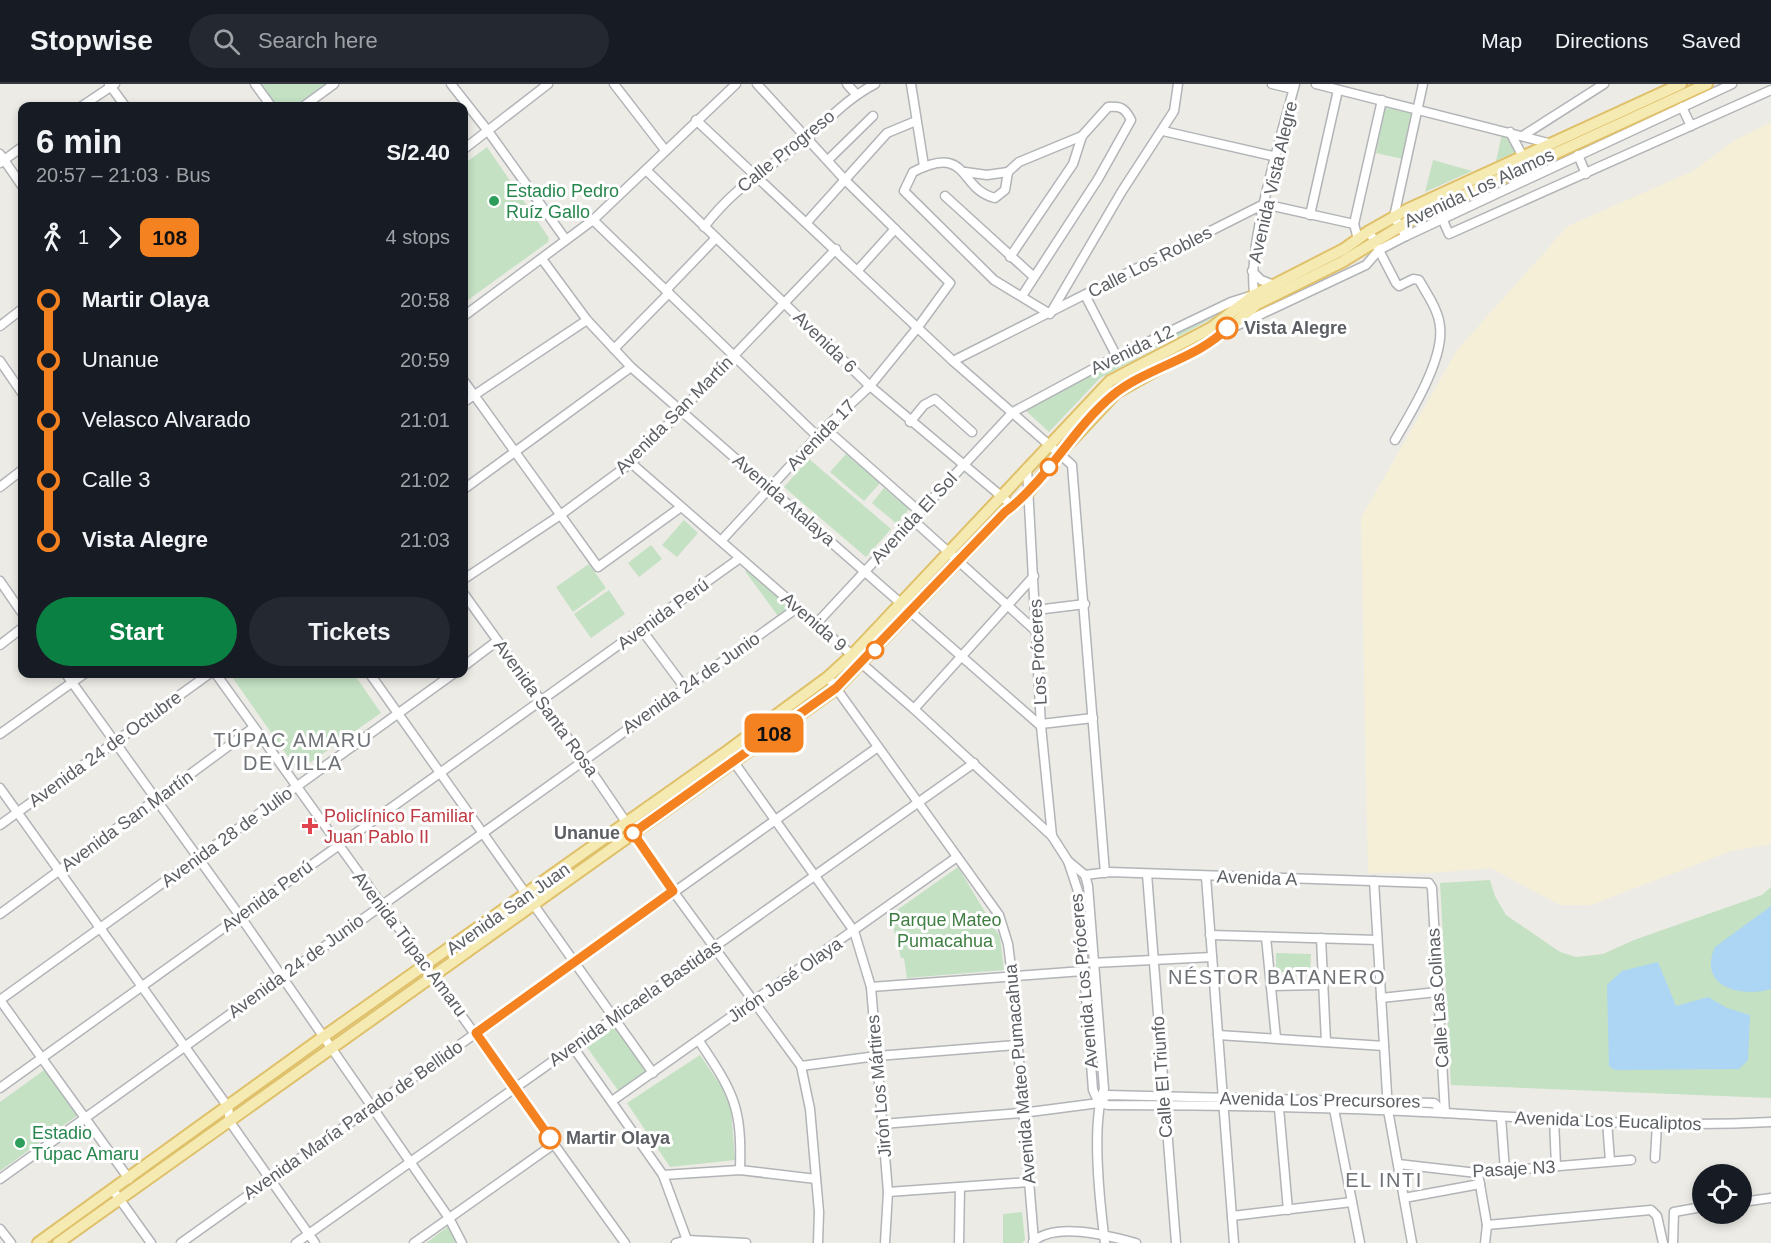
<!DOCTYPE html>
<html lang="en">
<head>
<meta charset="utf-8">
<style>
	:root { --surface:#171b24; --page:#242831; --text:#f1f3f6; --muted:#9ea1a6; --line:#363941; --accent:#0b8043 }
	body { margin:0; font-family:Helvetica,sans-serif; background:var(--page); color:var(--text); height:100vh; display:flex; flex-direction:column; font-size:22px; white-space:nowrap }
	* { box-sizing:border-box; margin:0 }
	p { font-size:20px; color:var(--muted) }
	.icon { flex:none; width:33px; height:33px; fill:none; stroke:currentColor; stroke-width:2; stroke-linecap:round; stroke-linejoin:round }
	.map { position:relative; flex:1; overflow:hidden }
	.drawer { position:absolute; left:18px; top:18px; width:450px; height:576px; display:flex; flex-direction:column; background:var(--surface); border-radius:12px; box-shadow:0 3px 9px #0003 }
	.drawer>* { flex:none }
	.badge { padding:0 12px; border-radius:9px; font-size:21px; line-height:39px }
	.controls { position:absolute; left:1692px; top:1080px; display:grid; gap:12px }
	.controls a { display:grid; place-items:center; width:60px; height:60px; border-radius:50%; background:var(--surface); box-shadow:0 3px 9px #0003; font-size:30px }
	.map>.badge { position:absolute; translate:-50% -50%; box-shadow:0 0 0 3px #fff }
	.legs { display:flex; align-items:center; gap:9px; height:66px; padding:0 18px; font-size:20px }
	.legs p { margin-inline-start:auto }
	.overview { display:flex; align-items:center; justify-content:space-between; height:102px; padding:0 18px }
	h1 { font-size:33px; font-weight:700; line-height:45px }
	.primary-button { display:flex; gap:12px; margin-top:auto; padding:12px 18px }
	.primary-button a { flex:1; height:69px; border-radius:36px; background:var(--accent); color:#fff; font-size:24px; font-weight:700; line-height:69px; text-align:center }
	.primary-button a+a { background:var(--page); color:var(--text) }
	ul { padding:0 18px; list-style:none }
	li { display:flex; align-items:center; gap:21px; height:60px; font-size:22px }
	li i { display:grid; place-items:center; width:9px; height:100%; margin:0 8px; background:currentColor }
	li i::after { content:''; width:15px; height:15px; margin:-8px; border:4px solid; border-radius:50%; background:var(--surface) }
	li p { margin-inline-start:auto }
	li:first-child i { background:linear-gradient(#0000 50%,currentColor 0) }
	li:last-child i { background:linear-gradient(currentColor 50%,#0000 0) }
	header { display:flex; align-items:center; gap:36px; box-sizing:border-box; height:84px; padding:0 30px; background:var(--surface); border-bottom:2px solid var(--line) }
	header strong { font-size:28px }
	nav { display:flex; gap:33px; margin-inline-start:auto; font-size:21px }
	.search { width:420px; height:54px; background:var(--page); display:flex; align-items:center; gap:15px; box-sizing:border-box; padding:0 21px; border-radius:33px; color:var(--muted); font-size:22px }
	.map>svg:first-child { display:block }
</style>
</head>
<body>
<header>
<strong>Stopwise</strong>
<div class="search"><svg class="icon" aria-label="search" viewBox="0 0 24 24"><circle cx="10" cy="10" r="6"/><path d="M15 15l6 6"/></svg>Search here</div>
<nav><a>Map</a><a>Directions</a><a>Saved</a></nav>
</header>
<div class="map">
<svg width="1771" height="1159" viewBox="0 0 1771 1159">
	<rect width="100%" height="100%" fill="#edebe5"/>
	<g fill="#c4e1c4">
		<path d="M259,0H325L296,22H275Z"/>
		<path d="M1385,23L1412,29L1403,75L1376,69Z"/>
		<path d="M1502,50L1508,52L1516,68L1496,77Z"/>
		<path d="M487,63L549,154L548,158L464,219V80Z"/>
		<path d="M1433,76L1472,87L1425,108Z"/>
		<path d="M1228,226L1100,294L1049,348L1024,325L1111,279Z"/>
		<path d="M846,370L880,399L864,417L830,388Z"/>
		<path d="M809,375L891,445L866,473L784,403Z"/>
		<path d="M884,404L909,425L897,440L872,419Z"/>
		<path d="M684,436L698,449L677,473L662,461Z"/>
		<path d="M651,461L662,475L639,493L628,479Z"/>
		<path d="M589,480L606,504L573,528L556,503Z"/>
		<path d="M747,486L786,520V526L778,532L745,487Z"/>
		<path d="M609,506L625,530L591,554L574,530Z"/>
		<path d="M230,590H354L381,629L298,687Z"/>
		<path d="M958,783L1000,853L1004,886L907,894L904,874H901L890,831Z"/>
		<path d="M1490,796L1495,812L1506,831L1560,868L1576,873L1603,870L1634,856L1762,811L1771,803V1014L1451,1001L1440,799Z"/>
		<path d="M1276,869L1311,870L1310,889L1276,888Z"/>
		<path d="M615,940L650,989L620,1009L586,962Z"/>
		<path d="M700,971L721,1002L731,1024L735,1076L670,1083L627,1019Z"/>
		<path d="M47,984L78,1031L0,1087V1018Z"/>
		<path d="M1022,1128L1025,1156L1022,1159H1003V1130Z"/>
		<path d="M449,1142L458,1159H426Z"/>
	</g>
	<path fill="#f5efd7" d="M1771,38V760L1731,767L1591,821H1560L1491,784L1431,789H1368L1361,434L1457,266L1568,142L1693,87L1734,57Z"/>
	<g fill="#add5f4">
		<path d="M1771,822V905C1741,914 1697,903 1715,863Z"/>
		<path d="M1658,878L1676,922L1708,913L1727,924L1750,931L1748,976L1739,985L1615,986L1609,982L1607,901L1622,887Z"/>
	</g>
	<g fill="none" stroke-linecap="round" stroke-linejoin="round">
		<defs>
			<g id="minor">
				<path d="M109,0L125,22"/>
				<path d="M255,0L271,22"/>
				<path d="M451,0L488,47L566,156"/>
				<path d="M614,0L665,66"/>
				<path d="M847,0L856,10"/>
				<path d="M911,0L924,82"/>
				<path d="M1272,0L1293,5"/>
				<path d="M1316,0L1552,60"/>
				<path d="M82,22L115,0"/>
				<path d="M304,22L334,0"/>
				<path d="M1682,23L1691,42"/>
				<path d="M696,36L953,277L1072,381L1105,789"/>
				<path d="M1163,47L1277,73"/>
				<path d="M1510,48L1523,73"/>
				<path d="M1524,51L1604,0"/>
				<path d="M1082,52L1019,78L1008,88L1005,106L995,114C958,105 970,59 913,88L904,107L994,196L1050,230L1122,107L1174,27L1178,0"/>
				<path d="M464,65L548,0"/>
				<path d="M0,70L22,102"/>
				<path d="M1578,71L1586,90"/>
				<path d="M828,76L873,32"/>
				<path d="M0,79L22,63"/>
				<path d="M646,86L870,302L1013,422"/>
				<path d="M965,88L987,91L1008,88"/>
				<path d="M945,112L1034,193"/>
				<path d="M1437,123L1449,150L1771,6"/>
				<path d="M1310,131L1338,6"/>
				<path d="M593,136L817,352"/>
				<path d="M807,138L887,49L916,37"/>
				<path d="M704,143C736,101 767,86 806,55C829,35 848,14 875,0"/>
				<path d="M1369,147L1396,199L1399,202L1413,195L1419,196C1427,210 1439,227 1440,243C1444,275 1411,329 1395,356"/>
				<path d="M1406,152L1394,133L1423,0"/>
				<path d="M1358,155L1354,140L1382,16"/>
				<path d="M1010,173L1073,80L1082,52L1108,23C1121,22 1125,24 1131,36L1098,95L1022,212"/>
				<path d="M542,175L587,236L631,283L1041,642"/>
				<path d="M858,186L895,145"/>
				<path d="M1252,187L1261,196L1274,201"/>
				<path d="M666,206L716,154"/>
				<path d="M1085,211L1117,273"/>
				<path d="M1256,216C1242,177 1283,45 1295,0"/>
				<path d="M464,232L593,136L736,0"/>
				<path d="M0,242L22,225"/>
				<path d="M1234,243L1366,181L1379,166L1406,152L1732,0"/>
				<path d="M614,265L669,209"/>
				<path d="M0,277L22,309"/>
				<path d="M953,277L1264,120L1354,140"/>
				<path d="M464,297L598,483L681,423"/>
				<path d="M464,318L587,236"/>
				<path d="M910,338L924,321L935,315L972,348"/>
				<path d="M825,344L920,428"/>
				<path d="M631,379L914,625L1052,752L1068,777L1078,807L1093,1006L1099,1019"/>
				<path d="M1027,384L1041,642L1052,752"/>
				<path d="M0,403L22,386"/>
				<path d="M464,405L631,283"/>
				<path d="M913,436L1038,549"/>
				<path d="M721,457L825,344L870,302L918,243L950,199L846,97L757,0"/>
				<path d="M464,495L559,432L631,379L836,165"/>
				<path d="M0,497L22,529"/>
				<path d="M464,510L583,675L673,807L801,982L810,1025L819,1128L818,1159"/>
				<path d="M1036,526L1085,520"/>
				<path d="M816,540L1013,328L1102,280L1231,218L1250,212"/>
				<path d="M641,545L685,604"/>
				<path d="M0,561L22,544"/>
				<path d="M464,582L497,557"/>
				<path d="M66,590L240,832L449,1134L462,1159"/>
				<path d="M216,590L625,1159"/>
				<path d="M370,590L653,989"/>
				<path d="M828,593L999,831L1008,860L1012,892L1034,1157"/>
				<path d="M914,625L1034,492"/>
				<path d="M1041,640L1093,634"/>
				<path d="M0,650L84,590"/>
				<path d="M731,674L854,847L871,903L888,1108L885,1159"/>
				<path d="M0,704L228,1023L230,1038L315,1159"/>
				<path d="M0,741L209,590"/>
				<path d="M1068,777L1085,791L1088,802L1104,1005C1091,1039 1100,1121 1105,1159"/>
				<path d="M1147,790L1176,1159"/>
				<path d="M1085,791L1109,788L1429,799L1432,804L1445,1029"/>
				<path d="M1206,793L1234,1159"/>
				<path d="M1374,797L1388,1026L1412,1159"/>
				<path d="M0,830L253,644"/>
				<path d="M1210,851L1377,856"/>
				<path d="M1266,853L1276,954"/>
				<path d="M1321,854L1326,958"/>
				<path d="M1093,879L1212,873"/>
				<path d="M1271,902L1323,901"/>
				<path d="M871,903L1083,887"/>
				<path d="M1381,914L1437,908"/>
				<path d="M0,916L453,590"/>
				<path d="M0,916L129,1095"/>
				<path d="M1218,951L1384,962"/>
				<path d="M699,957C734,1009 742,1023 740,1086"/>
				<path d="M573,963L663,1091L687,1156"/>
				<path d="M801,982L877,972L1016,961"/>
				<path d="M0,1004L740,474"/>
				<path d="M612,1017L957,773"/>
				<path d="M1101,1017L1107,1011L1434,1019L1445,1029"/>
				<path d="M1279,1024L1288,1126"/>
				<path d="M1334,1025L1360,1159"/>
				<path d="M1501,1033L1505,1087"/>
				<path d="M1554,1035L1556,1082"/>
				<path d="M1607,1037L1610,1077"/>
				<path d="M882,1040L1022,1029L1099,1019L1108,1021C1220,1021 1332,1023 1444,1029C1553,1035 1662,1044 1771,1038"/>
				<path d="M1655,1074L1657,1041"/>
				<path d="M1398,1080L1477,1089L1631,1076"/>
				<path d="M663,1091L740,1086L816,1095"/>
				<path d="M0,1095L797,524"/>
				<path d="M1479,1095L1487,1141"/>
				<path d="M113,1106L151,1159"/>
				<path d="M888,1108L1029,1098"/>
				<path d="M1404,1114L1480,1100"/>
				<path d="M1742,1118L1771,1114"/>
				<path d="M1232,1132L1352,1118"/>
				<path d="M0,1145L11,1159"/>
				<path d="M1033,1158C1055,1137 1109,1152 1136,1159"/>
				<path d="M181,1159L878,663"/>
				<path d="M296,1159L974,679"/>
				<path d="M414,1159L554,1060"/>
				<path d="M676,1159L687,1156L746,1159"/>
				<path d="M959,1159L960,1103"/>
				<path d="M1485,1159L1487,1141L1651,1126L1657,1132L1663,1159"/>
				<path d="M1673,1159L1674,1128L1702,1123"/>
			</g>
			<g id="major">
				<path d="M38,1159L323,953L726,668L828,593L852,571L1110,297L1211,244L1254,211L1344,165L1369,147L1408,125L1681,0"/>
				<path d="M58,1159L836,605L1005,428L1028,409L1058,371L1116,309L1223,249L1257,220L1342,178L1414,134L1707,0"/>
			</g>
		</defs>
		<use href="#minor" stroke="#b2b4b8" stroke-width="11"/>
		<use href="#major" stroke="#dfc06b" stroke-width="14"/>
		<use href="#minor" stroke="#fff" stroke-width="8"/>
		<use href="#major" stroke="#f5eab2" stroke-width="10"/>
	</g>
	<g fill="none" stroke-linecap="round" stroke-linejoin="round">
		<defs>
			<path id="line-1" d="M550,1054L476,949L673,807L633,749L836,604L1005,428C1048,396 1072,345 1113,311C1146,284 1199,274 1227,244"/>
		</defs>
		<use href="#line-1" stroke="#fff" stroke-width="14"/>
		<use href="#line-1" stroke="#f58220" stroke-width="9"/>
	</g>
	<g fill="#2e9e5b" stroke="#fff" stroke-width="2">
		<circle cx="494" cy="117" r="6"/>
		<circle cx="20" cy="1059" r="6"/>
	</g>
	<g fill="#fff" stroke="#f58220" stroke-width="3">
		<circle cx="1227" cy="244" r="10"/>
		<circle cx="1049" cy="383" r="8"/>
		<circle cx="875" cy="566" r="8"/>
		<circle cx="633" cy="749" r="8"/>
		<circle cx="550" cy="1054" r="10"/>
	</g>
	<path fill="#e0444e" stroke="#fff" stroke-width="2" d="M307 733h6v6h6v6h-6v6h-6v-6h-6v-6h6z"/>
	<g text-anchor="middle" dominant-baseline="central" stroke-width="6" stroke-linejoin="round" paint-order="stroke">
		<g font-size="18" fill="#5c5f63" stroke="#fff">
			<text transform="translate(786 67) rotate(-39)">Calle Progreso</text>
			<text transform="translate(1273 98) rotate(-77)">Avenida Vista Alegre</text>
			<text transform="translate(1479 104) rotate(-25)">Avenida Los Alamos</text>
			<text transform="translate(1150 178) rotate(-27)">Calle Los Robles</text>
			<text transform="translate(825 258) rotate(44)">Avenida 6</text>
			<text transform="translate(1132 266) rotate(-26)">Avenida 12</text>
			<text transform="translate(674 331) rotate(-45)">Avenida San Martín</text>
			<text transform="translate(821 351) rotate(-46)">Avenida 17</text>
			<text transform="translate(784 416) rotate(41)">Avenida Atalaya</text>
			<text transform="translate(914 434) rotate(-47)">Avenida El Sol</text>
			<text transform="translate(663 530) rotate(-36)">Avenida Perú</text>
			<text transform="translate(814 538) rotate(41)">Avenida 9</text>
			<text transform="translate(1038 568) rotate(-93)">Los Próceres</text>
			<text transform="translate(691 599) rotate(-35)">Avenida 24 de Junio</text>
			<text transform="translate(546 624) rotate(54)">Avenida Santa Rosa</text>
			<text transform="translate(105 665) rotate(-36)">Avenida 24 de Octubre</text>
			<text transform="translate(127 737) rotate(-36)">Avenida San Martín</text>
			<text transform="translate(227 753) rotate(-36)">Avenida 28 de Julio</text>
			<text transform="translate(1257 794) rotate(2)">Avenida A</text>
			<text transform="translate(267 812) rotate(-36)">Avenida Perú</text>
			<text transform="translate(508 825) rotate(-35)">Avenida San Juan</text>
			<text transform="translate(410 860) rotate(53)">Avenida Túpac Amaru</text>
			<text transform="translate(296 882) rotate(-36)">Avenida 24 de Junio</text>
			<text transform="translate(785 896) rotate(-35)">Jirón José Olaya</text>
			<text transform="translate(1084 897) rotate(-95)">Avenida Los Próceres</text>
			<text transform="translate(1438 914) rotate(-94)">Calle Las Colinas</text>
			<text transform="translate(635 919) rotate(-35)">Avenida Micaela Bastidas</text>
			<text transform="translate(1020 990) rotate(-95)">Avenida Mateo Pumacahua</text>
			<text transform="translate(1162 993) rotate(-94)">Calle El Triunfo</text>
			<text transform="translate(879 1002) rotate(-95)">Jirón Los Mártires</text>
			<text transform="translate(1320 1016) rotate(1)">Avenida Los Precursores</text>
			<text transform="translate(353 1036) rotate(-35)">Avenida María Parado de Bellido</text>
			<text transform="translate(1608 1037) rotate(2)">Avenida Los Eucaliptos</text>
			<text transform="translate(1514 1085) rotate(-3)">Pasaje N3</text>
		</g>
		<g font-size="18" fill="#27864d" stroke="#fff" text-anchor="start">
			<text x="506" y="107">Estadio Pedro<tspan x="506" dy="21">Ruíz Gallo</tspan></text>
			<text x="32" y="1049">Estadio<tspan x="32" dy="21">Túpac Amaru</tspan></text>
		</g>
		<g font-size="18" font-weight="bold" fill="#5c5f63" stroke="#fff" text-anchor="start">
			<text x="1244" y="244">Vista Alegre</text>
			<text x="620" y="749" text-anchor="end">Unanue</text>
			<text x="566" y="1054">Martir Olaya</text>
		</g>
		<g font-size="18" fill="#be3a42" stroke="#fff" text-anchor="start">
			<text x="324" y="732">Policlínico Familiar<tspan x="324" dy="21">Juan Pablo II</tspan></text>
		</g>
		<g font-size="18" fill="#407f43" stroke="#fff">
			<text x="945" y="836">Parque Mateo<tspan x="945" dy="21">Pumacahua</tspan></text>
		</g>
		<g font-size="20" letter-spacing="1.5" fill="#6e7175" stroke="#fff">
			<text x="293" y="656">TÚPAC AMARU<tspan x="293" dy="23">DE VILLA</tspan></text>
			<text x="1277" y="893">NÉSTOR BATANERO</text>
			<text x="1384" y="1096">EL INTI</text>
		</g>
	</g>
</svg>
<div class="controls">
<a><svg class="icon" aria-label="locate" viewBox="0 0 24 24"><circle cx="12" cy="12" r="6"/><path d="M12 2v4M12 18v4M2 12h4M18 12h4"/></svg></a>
</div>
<b class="badge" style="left:774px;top:649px;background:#f58220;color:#111">108</b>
<section class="drawer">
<div class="overview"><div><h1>6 min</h1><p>20:57 – 21:03 · Bus</p></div><b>S/2.40</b></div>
<div class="legs"><svg class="icon" aria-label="walk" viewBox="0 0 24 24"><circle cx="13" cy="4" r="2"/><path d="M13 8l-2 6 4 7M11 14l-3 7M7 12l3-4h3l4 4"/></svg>1<svg class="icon" aria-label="forward" viewBox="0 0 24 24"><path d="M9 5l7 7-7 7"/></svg><b class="badge" style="background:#f58220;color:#111">108</b><p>4 stops</p></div>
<ul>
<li><i style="color:#f58220"></i><b>Martir Olaya</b><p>20:58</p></li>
<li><i style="color:#f58220"></i><span>Unanue</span><p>20:59</p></li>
<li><i style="color:#f58220"></i><span>Velasco Alvarado</span><p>21:01</p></li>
<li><i style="color:#f58220"></i><span>Calle 3</span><p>21:02</p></li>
<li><i style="color:#f58220"></i><b>Vista Alegre</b><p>21:03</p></li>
</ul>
<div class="primary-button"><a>Start</a><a>Tickets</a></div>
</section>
</div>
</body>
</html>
